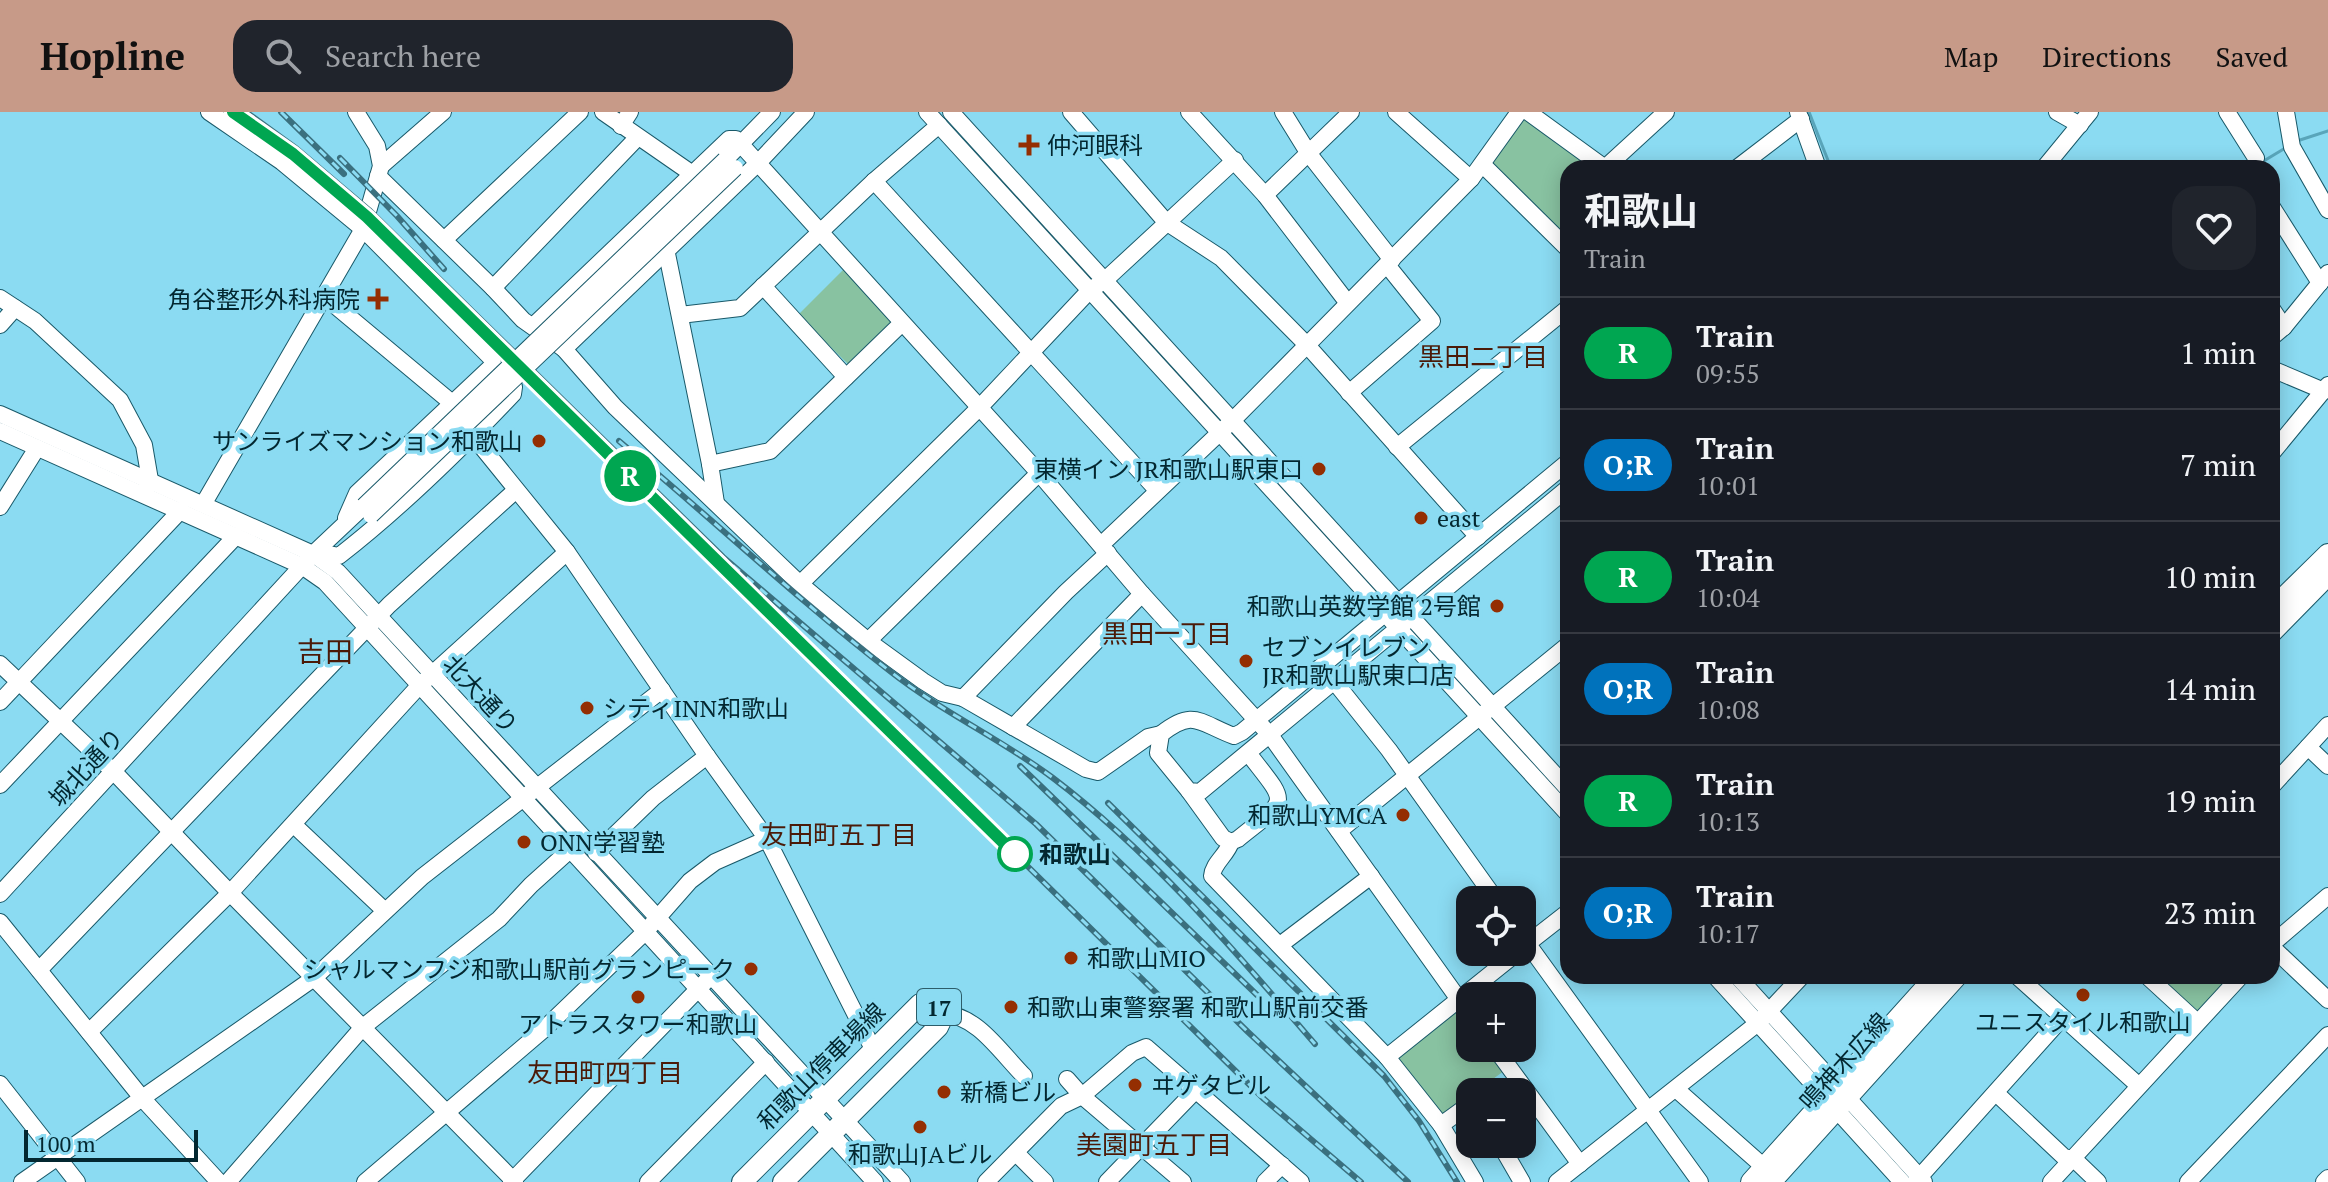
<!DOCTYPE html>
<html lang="en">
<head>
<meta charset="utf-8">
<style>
	:root { --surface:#171b24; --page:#20242c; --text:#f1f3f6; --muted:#9ea1a6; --line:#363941; --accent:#c79a88 }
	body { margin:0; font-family:"PT Serif","Noto Sans JP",serif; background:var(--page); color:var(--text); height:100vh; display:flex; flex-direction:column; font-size:30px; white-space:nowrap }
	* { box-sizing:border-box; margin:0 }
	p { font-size:26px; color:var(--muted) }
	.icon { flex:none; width:44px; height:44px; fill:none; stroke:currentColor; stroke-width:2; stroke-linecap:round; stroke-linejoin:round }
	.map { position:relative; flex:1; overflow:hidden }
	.sheet { position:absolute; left:1560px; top:48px; width:720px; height:824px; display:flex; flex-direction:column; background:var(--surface); border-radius:24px; box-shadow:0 4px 20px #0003 }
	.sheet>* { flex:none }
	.badge { padding:0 16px; border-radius:26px; font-size:28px; line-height:52px }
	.buttons { position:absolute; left:1456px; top:774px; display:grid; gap:16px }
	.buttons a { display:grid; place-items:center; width:80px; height:80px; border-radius:16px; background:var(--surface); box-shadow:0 4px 20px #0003; font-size:40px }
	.scale { position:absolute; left:24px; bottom:20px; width:174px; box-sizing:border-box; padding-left:8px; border:4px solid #032730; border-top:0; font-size:22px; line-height:28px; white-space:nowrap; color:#032730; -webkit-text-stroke:6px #8bdbf2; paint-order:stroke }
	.map>.badge { position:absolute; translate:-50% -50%; box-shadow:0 0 0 4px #fff }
	.round { display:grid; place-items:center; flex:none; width:84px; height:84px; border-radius:24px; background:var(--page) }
	.head { display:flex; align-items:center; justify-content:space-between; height:136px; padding:0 24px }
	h1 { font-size:38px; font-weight:700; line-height:60px }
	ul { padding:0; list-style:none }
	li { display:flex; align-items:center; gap:24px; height:112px; padding:0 24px; border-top:2px solid var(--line) }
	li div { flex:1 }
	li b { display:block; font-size:30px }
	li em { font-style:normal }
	li .badge { min-width:88px; font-weight:700; text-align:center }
	header { display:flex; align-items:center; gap:48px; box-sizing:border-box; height:112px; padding:0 40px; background:var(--accent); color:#111 }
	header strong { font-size:38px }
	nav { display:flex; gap:44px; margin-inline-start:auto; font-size:28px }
	.search { width:560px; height:72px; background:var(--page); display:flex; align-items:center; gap:20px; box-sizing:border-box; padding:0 28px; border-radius:24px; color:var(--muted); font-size:30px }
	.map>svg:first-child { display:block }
</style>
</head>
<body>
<header>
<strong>Hopline</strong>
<div class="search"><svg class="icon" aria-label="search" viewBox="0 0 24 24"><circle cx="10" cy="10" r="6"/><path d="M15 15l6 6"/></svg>Search here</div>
<nav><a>Map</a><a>Directions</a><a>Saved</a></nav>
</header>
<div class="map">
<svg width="2328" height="1070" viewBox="0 0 2328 1070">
	<rect width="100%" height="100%" fill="#8bdbf2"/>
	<g fill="#88c2a1">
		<path d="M1521,5L1593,56H1568V129L1488,54Z"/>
		<path d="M844,157L892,211L849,253L798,203Z"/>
		<path d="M2152,864H2232L2197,900Z"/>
		<path d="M1455,899L1470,917V936H1485L1504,959L1475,980H1470V984L1440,1006L1396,946Z"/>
	</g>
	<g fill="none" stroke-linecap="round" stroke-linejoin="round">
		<g stroke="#59a5ba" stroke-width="3">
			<path d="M1809,0L1831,56"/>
			<path d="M2297,29L2328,19"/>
			<path d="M2252,56L2287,35"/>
		</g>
		<defs>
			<g id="minor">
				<path d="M209,0L282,50L363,117L492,247L493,253L514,275L513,282C458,340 402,395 339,444L329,442"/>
				<path d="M603,0L691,61"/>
				<path d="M927,0L1568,702"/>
				<path d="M951,0L1568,677"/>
				<path d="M1071,0L1166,110L1221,146L1306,232L1478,425"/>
				<path d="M1189,0L1265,83L1347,190"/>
				<path d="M1283,0L1309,42L1392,148"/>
				<path d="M1396,0L1471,67"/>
				<path d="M1528,0L1605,56"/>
				<path d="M1798,0L1818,56"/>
				<path d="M2057,0L2080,13"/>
				<path d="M2227,0L2256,46"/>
				<path d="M2286,0L2292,35L2328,98"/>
				<path d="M621,14L630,0"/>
				<path d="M725,48L772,0"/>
				<path d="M1483,53L1568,137"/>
				<path d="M381,54L443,0"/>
				<path d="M1605,56L1666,0"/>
				<path d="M1737,56L1801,7"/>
				<path d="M2044,56L2090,0"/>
				<path d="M378,64L493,176L523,208L564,237L615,295L800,472L868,529L923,569L942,581L963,586L1086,657L1098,660L1148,625L1161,622"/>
				<path d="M874,69L1157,378"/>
				<path d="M1265,83L1351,0"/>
				<path d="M2272,95L2320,171"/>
				<path d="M444,128L580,0"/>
				<path d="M666,137L710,352L716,391"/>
				<path d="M763,174L846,265"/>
				<path d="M493,176L638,25"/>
				<path d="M325,185L452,291L473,324L567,440L707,644L767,727L873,937"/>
				<path d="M0,186L35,209L120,288L144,333L150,368L148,373"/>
				<path d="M2272,197L2284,215"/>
				<path d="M680,203L740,196L874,69L939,13"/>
				<path d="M0,213L15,196"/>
				<path d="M533,214L729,27H736L1039,361L1142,482L1270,623L1470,903"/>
				<path d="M2272,225L2284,215L2328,161"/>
				<path d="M564,237L757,52L806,0"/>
				<path d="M2272,257L2324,279"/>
				<path d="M1349,281L1432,209L1387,153"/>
				<path d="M0,302L313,442L338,460L902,1070"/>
				<path d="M0,319L253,432L302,454L325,470L875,1070"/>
				<path d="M1397,335L1568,196"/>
				<path d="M2272,341L2328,273"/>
				<path d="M1568,350L1242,620L1234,624C1199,611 1194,596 1161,622L1158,641L1189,679L1200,680L1568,376"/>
				<path d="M710,352L770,339L902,211"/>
				<path d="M204,391L363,117L381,54L377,34L356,0"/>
				<path d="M0,395L37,336"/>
				<path d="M346,406L357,381L493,253"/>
				<path d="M1101,433L1232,309L1471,67L1519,0"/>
				<path d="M800,472L979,296L1090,178L1104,169L1235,48"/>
				<path d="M868,529L1039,361"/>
				<path d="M0,552L114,660L230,781L515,1070"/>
				<path d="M1334,569L1389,638L1496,788"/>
				<path d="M963,586L1066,480L1108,441"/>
				<path d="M0,590L181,398"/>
				<path d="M1013,615L1142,482"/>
				<path d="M2308,635L2328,654"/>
				<path d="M1248,641C1289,694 1290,685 1238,727L1231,730C1227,743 1213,751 1212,764L1387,945L1441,1013L1475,1070"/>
				<path d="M0,673L236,424"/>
				<path d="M2272,674L2328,613"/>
				<path d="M1189,679L1223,726L1231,730"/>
				<path d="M294,713L384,798"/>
				<path d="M1339,719L1568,533"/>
				<path d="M596,741L653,686L707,644"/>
				<path d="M0,782L313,442L364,394"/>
				<path d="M0,810L142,986L219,1070"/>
				<path d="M1522,824L1700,1070"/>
				<path d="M2272,832L2328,784"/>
				<path d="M1280,833L1371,764"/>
				<path d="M2272,835L2328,888"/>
				<path d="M1522,836L1568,800"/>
				<path d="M39,858L389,493L516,378"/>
				<path d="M1715,864L1902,1070"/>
				<path d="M1737,864L1924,1070"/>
				<path d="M2017,864L2138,973"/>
				<path d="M2147,864L2197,910"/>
				<path d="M944,902C977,903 1001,941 1024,964"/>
				<path d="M89,920L230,781L419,574L567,440"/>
				<path d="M1495,936L1580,1052"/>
				<path d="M1387,945L1518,840"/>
				<path d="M1067,967L1082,984L1183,1070"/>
				<path d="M0,972L77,1070"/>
				<path d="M1676,977L1773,1063"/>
				<path d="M1996,981L2064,1045L2074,1047L2098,1070"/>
				<path d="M1441,1013L1470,992"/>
				<path d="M1500,1032L1522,1070"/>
				<path d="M1016,1041L1045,1070"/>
				<path d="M22,1070L314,866L422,765L662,578"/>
				<path d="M228,1070L363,915L499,807L531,773L571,737"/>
				<path d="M365,1070L542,919L646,819L690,769L715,750L767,727"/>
				<path d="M511,1070L706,869"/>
				<path d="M648,1070L766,950"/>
				<path d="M986,1070L1061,994L1082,984L1132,941L1146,935L1301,1070"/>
				<path d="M1107,1070L1195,979"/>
				<path d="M1265,1070L1282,1053"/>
				<path d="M1557,1070L1758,911L1802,864"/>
				<path d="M1915,1070L2062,906"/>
				<path d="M2051,1070L2241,864"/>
				<path d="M2188,1070L2328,923"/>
				<path d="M2324,1070L2328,1066"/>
			</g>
			<g id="major">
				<path d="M2272,497L2328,442"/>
				<path d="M2272,520L2328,463"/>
				<path d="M742,1070L920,892C933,890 937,892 944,902L938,915L783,1070"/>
				<path d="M1751,1070L1936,864"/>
				<path d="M1771,1070L1957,864"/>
			</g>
		</defs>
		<use href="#minor" stroke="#195969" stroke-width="18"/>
		<use href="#major" stroke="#195969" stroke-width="22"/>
		<use href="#minor" stroke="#fff" stroke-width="16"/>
		<use href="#major" stroke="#fff" stroke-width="20"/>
		<defs>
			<g id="rail">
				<path d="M246,0L297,37L369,98L723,445L1036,712L1248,920L1408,1070"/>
				<path d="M281,0L344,62"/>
				<path d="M340,46L397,104L444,157"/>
				<path d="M619,329C711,406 797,487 891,560C942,600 1001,627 1053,666C1152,741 1234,838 1315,932"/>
				<path d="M748,479L1264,987L1361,1070"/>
				<path d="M1020,654L1257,883"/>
				<path d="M1108,691L1384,964L1419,1009L1457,1070"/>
			</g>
		</defs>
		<use href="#rail" stroke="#3a707f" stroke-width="6"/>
		<use href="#rail" stroke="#8bdbf2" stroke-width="3" stroke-dasharray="9" stroke-linecap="butt"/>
		<defs>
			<g id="minor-bridge">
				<path d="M364,394L725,48"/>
				<path d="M371,403L735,56"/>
			</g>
		</defs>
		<use href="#minor-bridge" stroke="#195969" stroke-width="18" stroke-linecap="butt"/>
		<use href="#minor-bridge" stroke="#fff" stroke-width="16"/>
	</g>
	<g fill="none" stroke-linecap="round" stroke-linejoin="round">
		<defs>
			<path id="line" d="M233,0L293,42L367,105L1015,742"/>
		</defs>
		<use href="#line" stroke="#fff" stroke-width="18"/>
		<use href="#line" stroke="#00a651" stroke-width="12"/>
	</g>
	<g fill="#942e02" stroke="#8bdbf2" stroke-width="3">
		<path d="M1025 21h8v8h8v8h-8v8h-8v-8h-8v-8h8z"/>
		<path d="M374 175h8v8h8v8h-8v8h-8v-8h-8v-8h8z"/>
		<circle cx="539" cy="329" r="8"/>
		<circle cx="1319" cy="357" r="8"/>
		<circle cx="1421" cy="406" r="8"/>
		<circle cx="1497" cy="494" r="8"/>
		<circle cx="1246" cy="549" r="8"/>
		<circle cx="587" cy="596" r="8"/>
		<circle cx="1403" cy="703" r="8"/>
		<circle cx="524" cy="730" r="8"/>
		<circle cx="1071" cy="846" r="8"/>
		<circle cx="751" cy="857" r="8"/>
		<circle cx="2083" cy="883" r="8"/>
		<circle cx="638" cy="885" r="8"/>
		<circle cx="1011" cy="895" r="8"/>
		<circle cx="1135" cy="973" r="8"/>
		<circle cx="944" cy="980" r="8"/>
		<circle cx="920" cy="1015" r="8"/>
	</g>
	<circle fill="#fff" stroke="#00a651" stroke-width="4" cx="1015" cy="742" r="16"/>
	<g text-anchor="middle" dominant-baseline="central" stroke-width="7" stroke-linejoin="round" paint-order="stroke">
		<rect fill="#8bdbf2" stroke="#2c5d6a" stroke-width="2" x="917" y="877" width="44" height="36" rx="6"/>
		<g font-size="22" font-weight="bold" fill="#032730">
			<text x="939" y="895">17</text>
		</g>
		<g font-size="24" fill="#032730" stroke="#8bdbf2" text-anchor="start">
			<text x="1047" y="33">仲河眼科</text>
			<text x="360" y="187" text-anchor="end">角谷整形外科病院</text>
			<text x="523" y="329" text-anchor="end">サンライズマンション和歌山</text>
			<text x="1303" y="357" text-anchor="end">東横イン JR和歌山駅東口</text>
			<text x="1437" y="406">east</text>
			<text x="1481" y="494" text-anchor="end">和歌山英数学館 2号館</text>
			<text x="1262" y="535">セブンイレブン<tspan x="1262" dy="28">JR和歌山駅東口店</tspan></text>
			<text x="603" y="596">シティINN和歌山</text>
			<text x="1387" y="703" text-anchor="end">和歌山YMCA</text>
			<text x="540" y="730">ONN学習塾</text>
			<text x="1087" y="846">和歌山MIO</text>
			<text x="735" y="857" text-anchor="end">シャルマンフジ和歌山駅前グランピーク</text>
			<text x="1027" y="895">和歌山東警察署 和歌山駅前交番</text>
			<text x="2083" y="910" text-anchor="middle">ユニスタイル和歌山</text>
			<text x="638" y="912" text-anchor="middle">アトラスタワー和歌山</text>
			<text x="1151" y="973">ヰゲタビル</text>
			<text x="960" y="980">新橋ビル</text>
			<text x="920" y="1042" text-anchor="middle">和歌山JAビル</text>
		</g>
		<g font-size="24" fill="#032730" stroke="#8bdbf2">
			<text transform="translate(481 582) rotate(47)">北大通り</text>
			<text transform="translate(86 655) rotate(-47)">城北通り</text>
			<text transform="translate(1844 949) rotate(-48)">鳴神木広線</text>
			<text transform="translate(821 954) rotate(-45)">和歌山停車場線</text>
		</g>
		<g font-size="24" font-weight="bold" fill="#032730" stroke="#8bdbf2" text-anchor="start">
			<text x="1039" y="742">和歌山</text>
		</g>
		<g font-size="26" fill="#4b1a08" stroke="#8bdbf2">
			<text x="1483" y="244">黒田二丁目</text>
			<text x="1167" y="521">黒田一丁目</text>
			<text x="839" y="722">友田町五丁目</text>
			<text x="605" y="960">友田町四丁目</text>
			<text x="1154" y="1032">美園町五丁目</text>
		</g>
		<g font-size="28" fill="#4b1a08" stroke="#8bdbf2">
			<text x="325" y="539">吉田</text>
		</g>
	</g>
</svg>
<div class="buttons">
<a><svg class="icon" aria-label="locate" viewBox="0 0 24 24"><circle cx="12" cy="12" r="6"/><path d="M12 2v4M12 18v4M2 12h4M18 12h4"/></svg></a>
<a>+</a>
<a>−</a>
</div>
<div class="scale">100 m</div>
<b class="badge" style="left:630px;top:364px;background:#00a651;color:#fff">R</b>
<section class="sheet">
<div class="head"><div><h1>和歌山</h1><p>Train</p></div><a class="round"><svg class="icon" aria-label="heart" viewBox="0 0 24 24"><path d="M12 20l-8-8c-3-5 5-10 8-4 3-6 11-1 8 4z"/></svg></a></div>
<ul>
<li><span class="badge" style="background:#00a651;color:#fff">R</span><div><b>Train</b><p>09:55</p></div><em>1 min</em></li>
<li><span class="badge" style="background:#0072bc;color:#fff">O;R</span><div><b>Train</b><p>10:01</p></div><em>7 min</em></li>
<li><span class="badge" style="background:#00a651;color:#fff">R</span><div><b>Train</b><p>10:04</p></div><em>10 min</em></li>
<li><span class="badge" style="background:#0072bc;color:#fff">O;R</span><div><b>Train</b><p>10:08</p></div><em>14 min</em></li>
<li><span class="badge" style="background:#00a651;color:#fff">R</span><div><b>Train</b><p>10:13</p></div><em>19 min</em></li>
<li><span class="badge" style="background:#0072bc;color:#fff">O;R</span><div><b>Train</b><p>10:17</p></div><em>23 min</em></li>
</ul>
</section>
</div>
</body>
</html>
